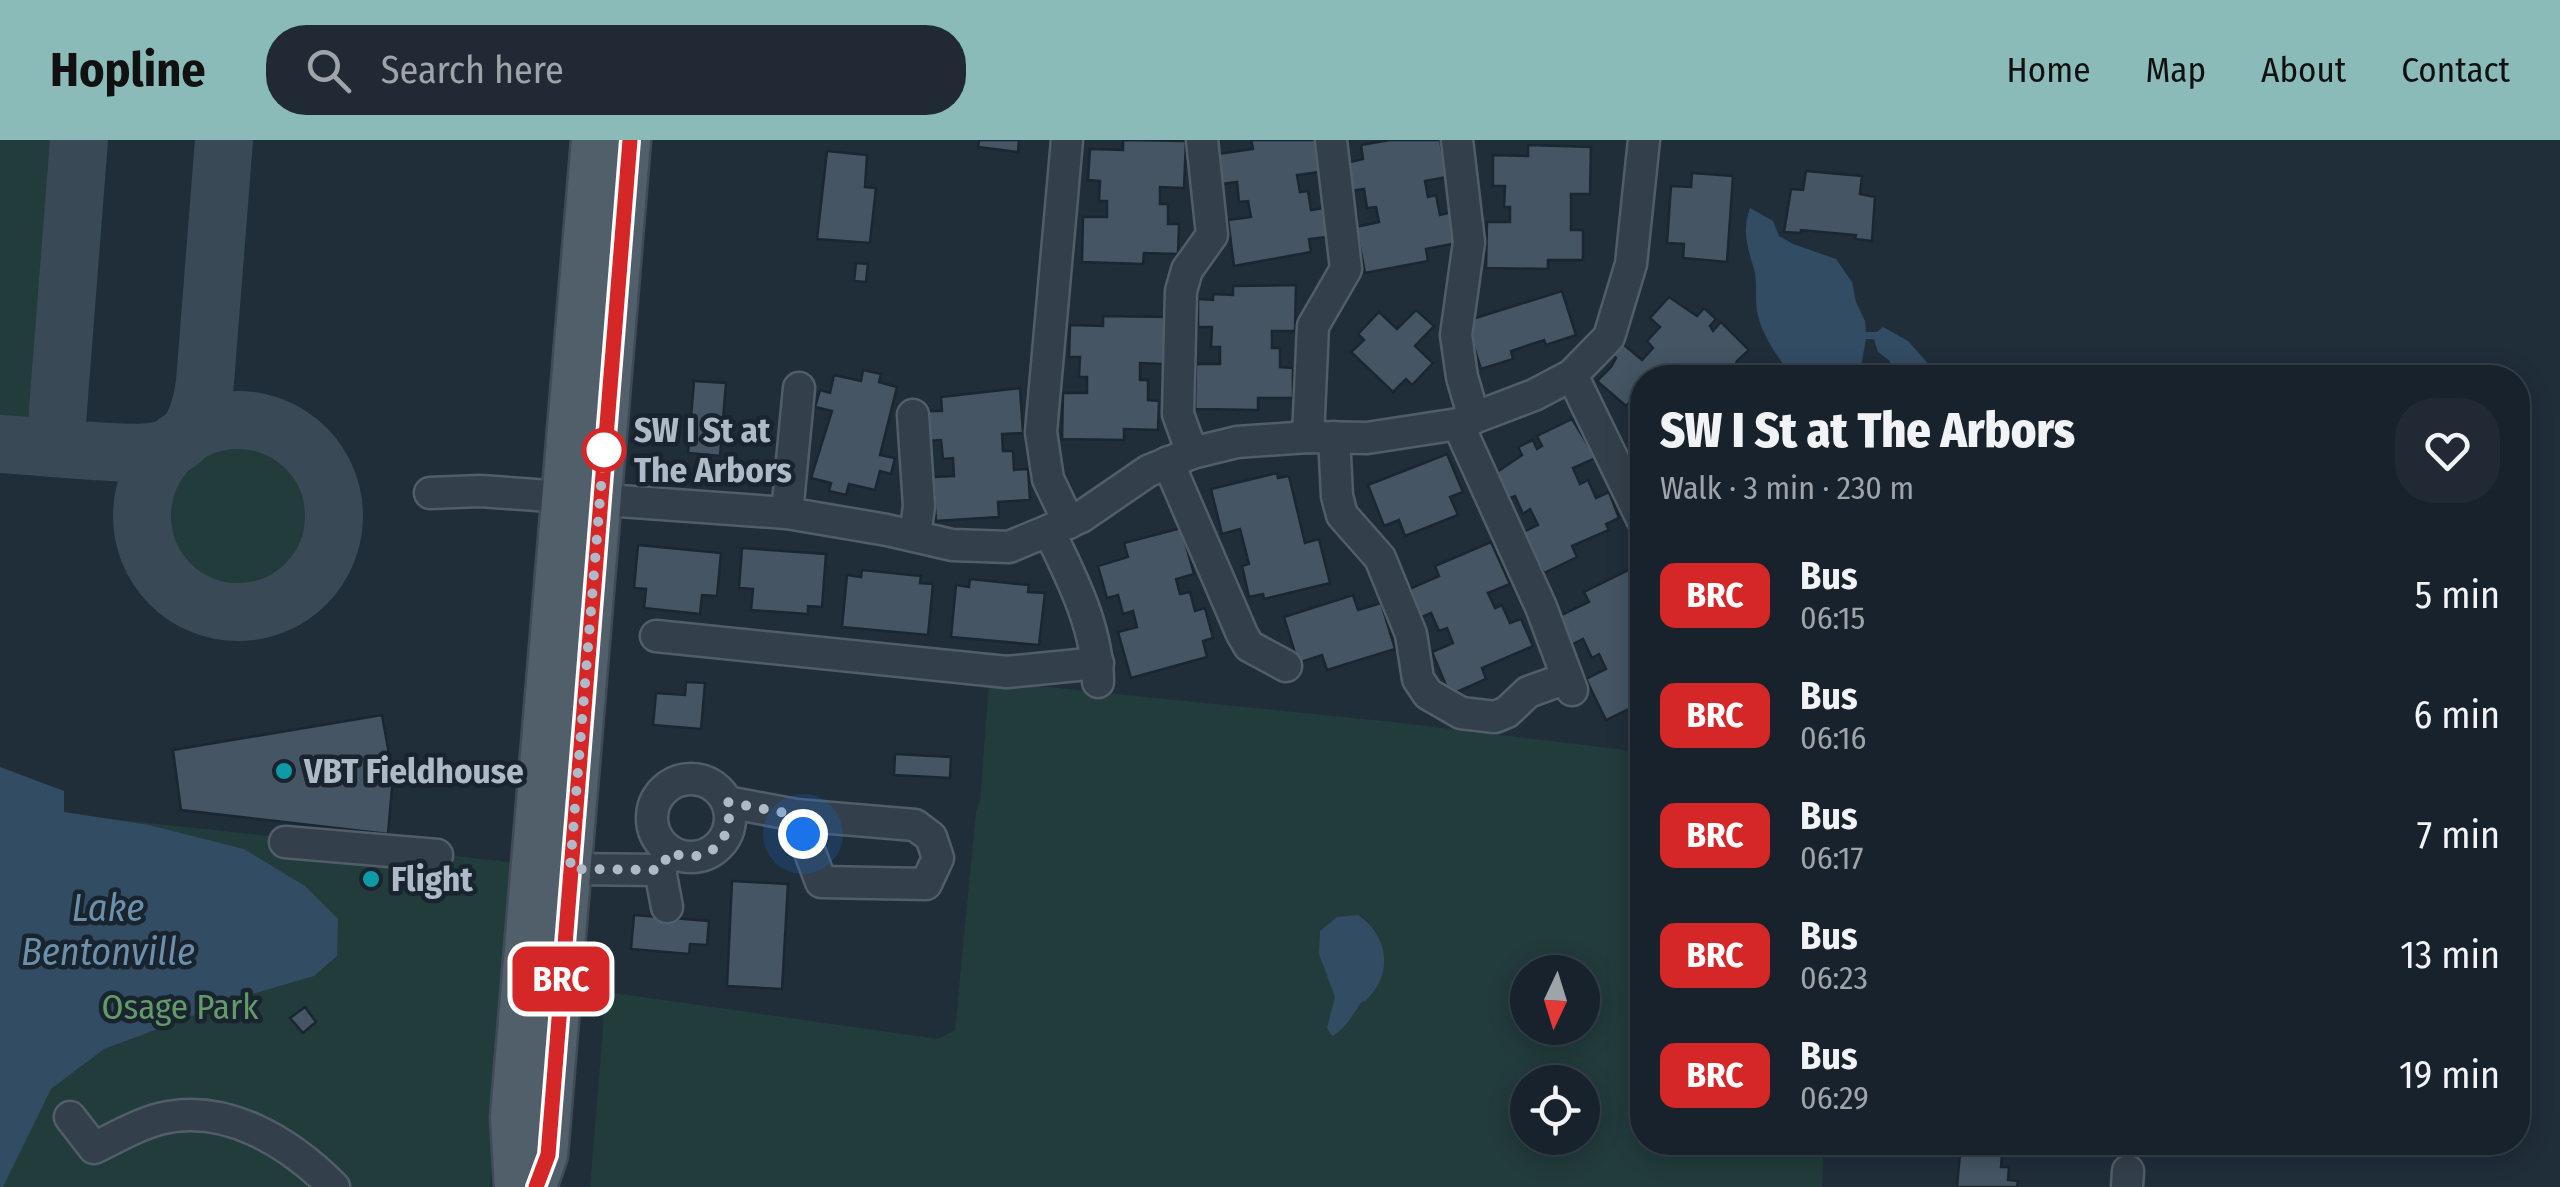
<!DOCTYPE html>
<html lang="en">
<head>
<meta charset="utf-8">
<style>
	:root { --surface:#18222c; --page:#212a34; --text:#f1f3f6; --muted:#9fa4a9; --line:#363f48; --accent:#8bbbb9 }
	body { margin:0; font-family:"Fira Sans Condensed",sans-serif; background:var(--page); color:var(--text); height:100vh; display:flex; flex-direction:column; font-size:38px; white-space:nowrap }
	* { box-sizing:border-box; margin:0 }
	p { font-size:32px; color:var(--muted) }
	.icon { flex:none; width:55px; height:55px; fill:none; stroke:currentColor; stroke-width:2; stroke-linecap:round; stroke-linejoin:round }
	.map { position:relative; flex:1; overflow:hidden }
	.drawer { position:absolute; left:1630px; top:225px; width:900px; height:790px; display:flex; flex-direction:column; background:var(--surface); border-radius:40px; box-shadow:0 5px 25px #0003,0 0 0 2px var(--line) }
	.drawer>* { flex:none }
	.badge { padding:0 20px; border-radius:15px; font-size:35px; line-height:65px }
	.needle { width:65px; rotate:184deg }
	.fabs { position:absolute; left:1510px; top:815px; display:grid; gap:20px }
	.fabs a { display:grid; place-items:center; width:90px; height:90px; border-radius:50%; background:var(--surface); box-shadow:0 5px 25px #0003,0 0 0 2px var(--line); font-size:50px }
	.you { position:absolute; width:50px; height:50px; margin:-25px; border:8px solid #fff; border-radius:50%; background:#1a73e8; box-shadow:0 0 0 15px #1a73e833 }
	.map>.badge { position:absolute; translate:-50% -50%; box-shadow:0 0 0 5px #fff }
	.round { display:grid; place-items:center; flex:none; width:105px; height:105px; border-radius:40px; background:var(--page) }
	.summary { display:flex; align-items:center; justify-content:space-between; height:170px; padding:0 30px }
	h1 { font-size:48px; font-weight:800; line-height:75px }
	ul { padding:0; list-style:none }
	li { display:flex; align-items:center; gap:30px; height:120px; padding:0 30px }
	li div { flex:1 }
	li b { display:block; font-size:38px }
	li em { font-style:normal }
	li .badge { min-width:110px; font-weight:700; text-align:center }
	header { display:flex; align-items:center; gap:60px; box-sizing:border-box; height:140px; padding:0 50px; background:var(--accent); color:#111 }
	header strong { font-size:48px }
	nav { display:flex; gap:55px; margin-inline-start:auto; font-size:35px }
	.search { width:700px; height:90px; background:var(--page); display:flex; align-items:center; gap:25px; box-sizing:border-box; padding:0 35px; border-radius:40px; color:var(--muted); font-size:38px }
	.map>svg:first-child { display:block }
</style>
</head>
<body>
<header>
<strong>Hopline</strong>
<div class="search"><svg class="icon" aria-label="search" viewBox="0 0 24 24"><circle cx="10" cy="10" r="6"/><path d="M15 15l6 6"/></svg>Search here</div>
<nav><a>Home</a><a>Map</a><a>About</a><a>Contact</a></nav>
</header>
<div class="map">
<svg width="2560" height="1047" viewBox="0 0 2560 1047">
	<rect width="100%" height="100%" fill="#202e3a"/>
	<g fill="#223b3b" fill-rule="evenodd">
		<path d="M0,0H61C54,93 51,188 27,278L0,283Z"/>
		<circle cx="238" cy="376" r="78"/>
		<path d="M989,541L1393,582L1642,612V1002L1824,1003L1822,1047H590L606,852L938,899L955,890L976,671L980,661ZM1528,832H1582V888H1528ZM1528,942H1582V998H1528Z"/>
		<path d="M0,667L519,723L490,1047H0Z"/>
	</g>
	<g fill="#324c63">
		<path d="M1750,68L1773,81L1779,96L1793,104L1836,119L1852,142L1856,162L1865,181L1866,192H1877L1883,187L1908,201L1940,237H1890V221L1878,212L1874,199H1866L1859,237H1792C1779,218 1764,199 1758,176C1754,160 1758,143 1754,129C1747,105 1742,93 1750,68Z"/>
		<path d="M0,627L64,651V672L149,685L244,709L305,746L338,779L337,816L314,836L252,854L104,909L51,949L3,1047H0Z"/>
		<path d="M1358,775C1386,794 1394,829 1370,856C1361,867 1366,856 1358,867C1350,879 1345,889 1332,896L1327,888L1335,857L1319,814L1320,791L1337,777Z"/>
	</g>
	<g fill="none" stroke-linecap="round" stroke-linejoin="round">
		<g stroke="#3a4956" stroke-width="58">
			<circle cx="238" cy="376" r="96"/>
			<path d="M0,304C31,306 62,309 94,311C159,315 195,320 205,242L224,0"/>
			<path d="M55,308L79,0"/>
		</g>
	</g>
	<g fill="#455564" stroke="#1b2631" stroke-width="2.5">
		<path d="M979,0H1019L1018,12L978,7Z"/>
		<path d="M1123,0L1186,1L1184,48L1160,47V64H1168V84H1179L1178,114L1144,113L1143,124L1082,122L1083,77H1107V61H1099L1100,41L1088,40L1090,9L1123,10Z"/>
		<path d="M1251,0H1315L1319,32L1297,35L1300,52L1308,51L1311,70L1324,68L1327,97L1309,99L1311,112L1234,126L1228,80L1251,77L1248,61L1239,62L1237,42L1222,44L1218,14L1253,9Z"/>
		<path d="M1390,0H1440L1447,37L1425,41L1428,57L1436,55L1440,75L1452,72L1457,103L1426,109L1428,121L1365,133L1356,87L1379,82L1376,67L1367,68L1364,49L1351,51L1346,23L1363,19L1361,5Z"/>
		<path d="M1528,5L1591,7L1590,54H1571V90H1583V120H1548V129L1486,128L1487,82H1510V67H1504L1505,46H1493V15L1528,16Z"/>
		<path d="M827,11L867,15L865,47L876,48L870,103L817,99Z"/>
		<path d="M1806,31L1862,36L1860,54L1875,57L1872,101L1855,99L1856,95L1801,90V93L1784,92L1791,49L1803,50Z"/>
		<path d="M1692,33L1733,36L1727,122L1683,118L1684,104L1667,103L1671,46L1691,47Z"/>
		<path d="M856,123L868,124L866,142L854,141Z"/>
		<path d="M1296,145L1295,191H1272V208H1280V227L1293,228V258H1258V270L1195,269L1196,224H1220V207H1211L1212,187H1198V159L1213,160V154L1233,155V146Z"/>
		<path d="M1562,151L1576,195L1546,205L1544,200L1511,211L1513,219L1481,229L1466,181Z"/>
		<path d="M1669,157L1697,176L1704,168L1716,179L1710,186L1713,191L1721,182L1749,210L1737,221L1730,238H1715L1705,228L1696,238H1642V280L1631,269L1638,262L1634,258L1626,266L1597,241L1611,227L1616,218L1613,215L1623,204L1642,220L1653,208L1647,201L1660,187L1650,178Z"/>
		<path d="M1416,170L1434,186L1415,206L1433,223L1412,245L1406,239L1393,252L1351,212L1364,200L1358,194L1379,172L1397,189Z"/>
		<path d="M1103,176L1166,177L1164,224L1140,223V240H1148V260L1159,261L1158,290L1124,289V300L1062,299L1063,253H1087V237H1079L1080,217H1069L1070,185L1103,186Z"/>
		<path d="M863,230L881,234L879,242L897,247L880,315L895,318L891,334L880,331L875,350L849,344L846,355L829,351L831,343L811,338L832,271L815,267L820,250L830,253L834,235L861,241Z"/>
		<path d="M694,241L726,243L720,316L688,313Z"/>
		<path d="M1020,248L1023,293L1002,294L1003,311H1013L1014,330L1028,329L1030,360L998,362L999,377L936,381L933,337L954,336L953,318L943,319L941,300L927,301L924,271H942L941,257Z"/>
		<path d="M1572,279L1596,318L1573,328L1580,344L1588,340L1596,358L1609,352L1619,378L1606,384L1609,390L1572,406L1577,417L1544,433L1519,394L1538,385L1530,369L1523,374L1515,356L1505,360L1494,334L1522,315L1518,307L1533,300L1537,309L1542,306L1537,296Z"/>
		<path d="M1447,314L1463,352L1450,357L1458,375L1405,396L1399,380L1384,386L1368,345Z"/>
		<path d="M1277,333L1278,338L1289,336L1305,403L1319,399L1330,443L1264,459L1263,454L1249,457L1242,426L1249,424L1240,389L1222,394L1211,349Z"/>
		<path d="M1181,388L1194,434L1176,439L1180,454L1190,452L1195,471L1205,468L1213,498L1203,501L1207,517L1131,538L1118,492L1137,487L1133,471L1123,474L1118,455L1107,458L1098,426L1128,417L1124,403Z"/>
		<path d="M1491,402L1510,444L1488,453L1495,468L1502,465L1510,483L1521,479L1533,506L1482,528L1486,539L1450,555L1432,512L1453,503L1447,488L1439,491L1431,473L1420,478L1407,450L1439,436L1435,426Z"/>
		<path d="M638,405L721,413L717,456L702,455L700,474L644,468L646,449L634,448Z"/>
		<path d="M742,408L826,414L822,467L808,466V474L751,470L753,449L739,448Z"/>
		<path d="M1639,425L1642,432V474L1639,476L1642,484V549L1636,552L1641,563L1606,580L1586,539L1606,529L1599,514L1592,518L1583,499L1571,505L1557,477L1589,462L1584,452Z"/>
		<path d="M862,430L921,436L920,443L933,444L928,495L842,487L847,435L861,437Z"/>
		<path d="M970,439L1029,445L1028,452L1045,453L1039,505L951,497L956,445L969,447Z"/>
		<path d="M1353,455L1358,470L1381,463L1395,509L1327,530L1322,515L1298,523L1284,477Z"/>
		<path d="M686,542L705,543L701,589L653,585L656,553L685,555Z"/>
		<path d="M382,575L393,636L388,694L181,670L173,610Z"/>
		<path d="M895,614L951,617L950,638L894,635Z"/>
		<path d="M732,741L788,744L782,849L727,846Z"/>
		<path d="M634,775L709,781L707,805L690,804L689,814L631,809Z"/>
		<path d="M305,867L316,882L303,893L290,878Z"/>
		<path d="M1961,1002H2003L2001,1027H2009L2008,1040L2018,1041L2017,1047H1957Z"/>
	</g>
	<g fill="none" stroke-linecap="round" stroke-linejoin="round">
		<defs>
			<g id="minor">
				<path d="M1067,0L1041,292L1048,339L1069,383"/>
				<path d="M1457,0L1469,102L1456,195L1462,237L1474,278"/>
				<path d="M1572,235L1642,379"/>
				<path d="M913,275L919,366L915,396"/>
				<path d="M1458,284L1541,467L1572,550"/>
				<path d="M1308,297L1313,186L1346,129L1331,0"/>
				<path d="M1334,297L1337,356L1342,375L1380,418L1411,494L1418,539L1428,554L1461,573L1495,577L1507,572L1528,552L1567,538"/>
				<path d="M1192,313L1178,274L1181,151L1187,130L1212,95L1202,0"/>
				<path d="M1168,322L1242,494L1249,506L1286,526"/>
				<path d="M430,353L480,351L787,373L887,390L952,405L1009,407L1081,377L1148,331L1192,313L1237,302L1308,297L1367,298L1458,284L1534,255L1572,235L1609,197L1631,124L1644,0"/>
				<path d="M787,373L799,248"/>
				<path d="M1049,391C1072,438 1098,489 1098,542"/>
				<path d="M656,496L1007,532L1098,523"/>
				<circle cx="691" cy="678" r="39"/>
				<path d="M727,662L796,675L915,685L931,697L938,718L926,744L821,742L796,675"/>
				<path d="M285,702L437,715"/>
				<path d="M570,729L660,730L670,711"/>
				<path d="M660,730L667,767"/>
				<path d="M70,977L94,1008C115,998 136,985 159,979C225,962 289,1002 334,1047"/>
				<path d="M2127,1047L2128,1031"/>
			</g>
			<g id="major">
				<path d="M515,1047L511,977L592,0"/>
				<path d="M536,1047L547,1015L630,0"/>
			</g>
		</defs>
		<use href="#minor" stroke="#515d68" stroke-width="35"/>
		<use href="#major" stroke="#404b57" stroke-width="45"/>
		<use href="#minor" stroke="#333f4a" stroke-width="30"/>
		<use href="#major" stroke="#515f6b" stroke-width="40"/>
	</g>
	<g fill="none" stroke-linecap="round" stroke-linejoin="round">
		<defs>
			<path id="line" d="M536,1047L548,1015L630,0"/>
		</defs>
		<use href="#line" stroke="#fff" stroke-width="22"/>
		<use href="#line" stroke="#d62728" stroke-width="15"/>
		<path stroke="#aebac7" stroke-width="10" stroke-dasharray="0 18" d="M604,310L570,729L660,730L670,712C707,728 737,699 727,662L796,675L803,694"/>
	</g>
	<circle fill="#fff" stroke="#d62728" stroke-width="5" cx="604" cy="310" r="20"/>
	<g fill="#0f9aa8" stroke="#19242f" stroke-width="4">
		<circle cx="284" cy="631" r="10"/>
		<circle cx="371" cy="739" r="10"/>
	</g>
	<g text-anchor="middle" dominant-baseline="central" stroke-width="9" stroke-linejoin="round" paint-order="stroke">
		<g font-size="35" font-weight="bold" fill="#aebac7" stroke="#19242f" text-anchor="start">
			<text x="634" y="290">SW I St at<tspan x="634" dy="40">The Arbors</tspan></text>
		</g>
		<g font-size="35" font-weight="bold" fill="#aebac7" stroke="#19242f" text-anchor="start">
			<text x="304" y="631">VBT Fieldhouse</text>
			<text x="391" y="739">Flight</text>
		</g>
		<g font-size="35" fill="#64996a" stroke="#19242f">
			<text x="180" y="867">Osage Park</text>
		</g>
		<g font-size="38" font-style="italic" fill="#6c8fac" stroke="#19242f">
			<text x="108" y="768">Lake<tspan x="108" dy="44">Bentonville</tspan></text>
		</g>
	</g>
</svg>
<div class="fabs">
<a><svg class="needle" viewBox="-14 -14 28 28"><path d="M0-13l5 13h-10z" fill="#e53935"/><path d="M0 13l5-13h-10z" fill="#9fa4a9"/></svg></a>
<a><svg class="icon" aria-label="locate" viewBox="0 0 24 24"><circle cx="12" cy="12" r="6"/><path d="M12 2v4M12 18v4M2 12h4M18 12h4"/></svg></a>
</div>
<div class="you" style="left:803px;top:694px"></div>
<b class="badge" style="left:561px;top:839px;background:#d62728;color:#fff">BRC</b>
<section class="drawer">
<div class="summary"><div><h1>SW I St at The Arbors</h1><p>Walk · 3 min · 230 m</p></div><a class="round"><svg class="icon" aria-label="heart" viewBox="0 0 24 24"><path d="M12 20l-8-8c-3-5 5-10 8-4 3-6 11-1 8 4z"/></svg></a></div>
<ul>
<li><span class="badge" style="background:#d62728;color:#fff">BRC</span><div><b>Bus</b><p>06:15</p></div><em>5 min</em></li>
<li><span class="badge" style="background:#d62728;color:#fff">BRC</span><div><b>Bus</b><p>06:16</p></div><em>6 min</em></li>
<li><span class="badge" style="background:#d62728;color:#fff">BRC</span><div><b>Bus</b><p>06:17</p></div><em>7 min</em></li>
<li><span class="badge" style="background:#d62728;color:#fff">BRC</span><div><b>Bus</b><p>06:23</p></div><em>13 min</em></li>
<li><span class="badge" style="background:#d62728;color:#fff">BRC</span><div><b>Bus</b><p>06:29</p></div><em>19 min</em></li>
</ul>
</section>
</div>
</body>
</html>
